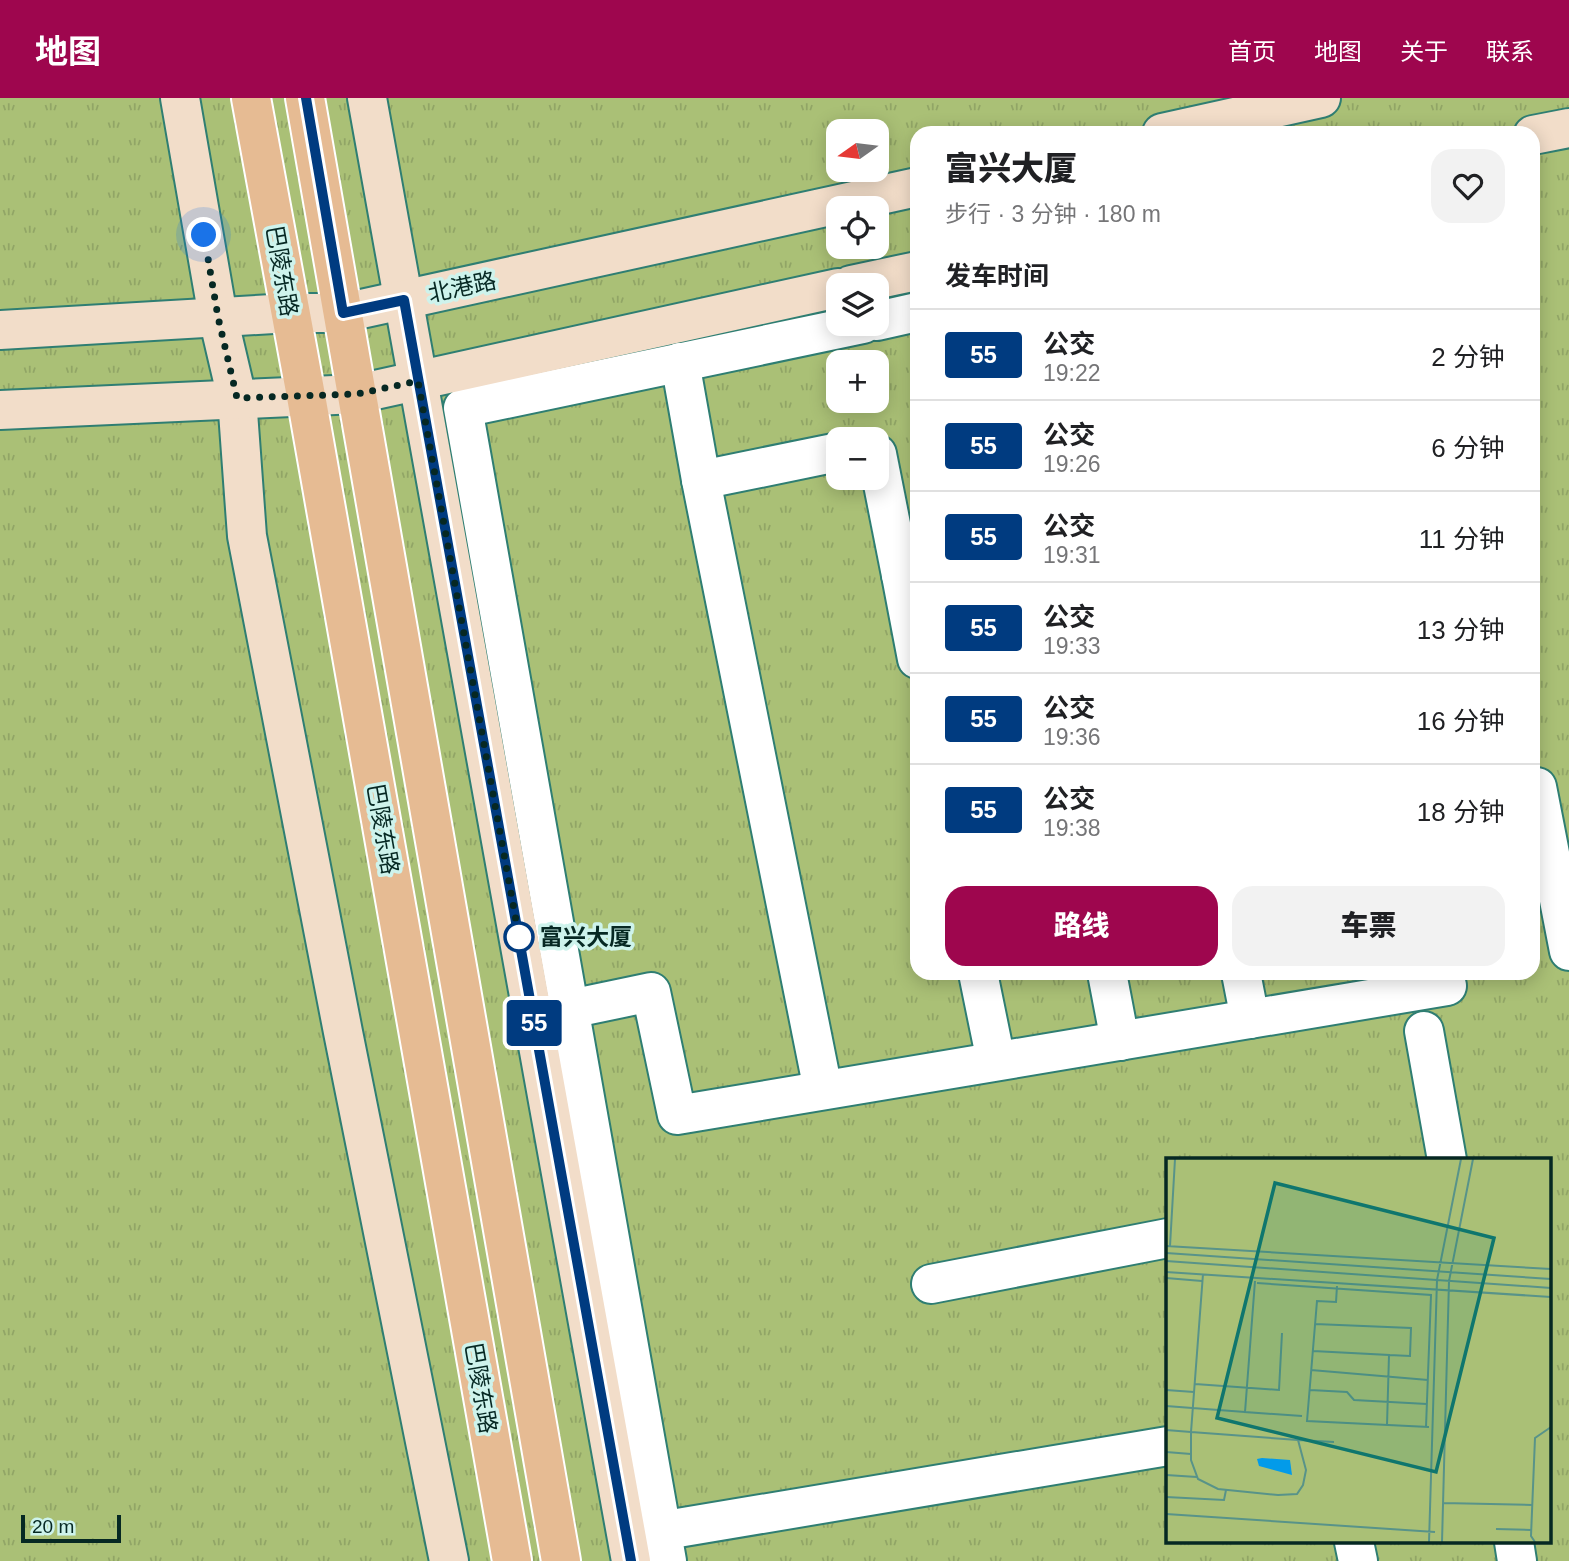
<!DOCTYPE html>
<html lang="zh">
<head>
<meta charset="utf-8">
<style>
	:root { --surface:#fff; --page:#f2f2f2; --text:#202124; --muted:#757577; --line:#e0e0e0; --accent:#9e064e }
	body { margin:0; font-family:Helvetica,"Noto Sans SC",sans-serif; background:var(--page); color:var(--text); height:100vh; display:flex; flex-direction:column; font-size:26px; white-space:nowrap }
	* { box-sizing:border-box; margin:0 }
	p { font-size:23px; color:var(--muted) }
	.icon { flex:none; width:38px; height:38px; fill:none; stroke:currentColor; stroke-width:2; stroke-linecap:round; stroke-linejoin:round }
	.map { position:relative; flex:1; overflow:hidden }
	.sheet { position:absolute; left:910px; top:28px; width:630px; height:854px; display:flex; flex-direction:column; background:var(--surface); border-radius:21px; box-shadow:0 4px 18px #0003 }
	.sheet>* { flex:none }
	.badge { padding:0 14px; border-radius:5px; font-size:24px; line-height:46px }
	.needle { width:46px; rotate:256deg }
	.tools { position:absolute; left:826px; top:21px; display:grid; gap:14px }
	.tools a { display:grid; place-items:center; width:63px; height:63px; border-radius:14px; background:var(--surface); box-shadow:0 4px 18px #0003; font-size:35px }
	.scale { position:absolute; left:21px; bottom:18px; width:100px; box-sizing:border-box; padding-left:7px; border:4px solid #062823; border-top:0; font-size:19px; line-height:24px; white-space:nowrap; color:#062823; -webkit-text-stroke:5px #cef3ec; paint-order:stroke }
	.you { position:absolute; width:35px; height:35px; margin:-18px; border:5px solid #fff; border-radius:50%; background:#1a73e8; box-shadow:0 0 0 10px #1a73e833 }
	.map>.badge { position:absolute; translate:-50% -50%; box-shadow:0 0 0 4px #fff }
	h2 { padding:0 35px; font-size:26px; line-height:63px }
	.round { display:grid; place-items:center; flex:none; width:74px; height:74px; border-radius:21px; background:var(--page) }
	.head { display:flex; align-items:center; justify-content:space-between; height:119px; padding:0 35px }
	h1 { font-size:33px; font-weight:800; line-height:52px }
	.action { display:flex; gap:14px; margin-top:auto; padding:14px 35px }
	.action a { flex:1; height:80px; border-radius:21px; background:var(--accent); color:#fff; font-size:28px; font-weight:800; line-height:80px; text-align:center }
	.action a+a { background:var(--page); color:var(--text) }
	ul { padding:0; list-style:none }
	li { display:flex; align-items:center; gap:21px; height:91px; padding:0 35px; border-top:2px solid var(--line) }
	li div { flex:1 }
	li b { display:block; font-size:26px }
	li em { font-style:normal }
	li .badge { min-width:77px; font-weight:700; text-align:center }
	header { display:flex; align-items:center; gap:42px; box-sizing:border-box; height:98px; padding:0 35px; background:var(--accent); color:#fff }
	header strong { font-size:33px }
	nav { display:flex; gap:38px; margin-inline-start:auto; font-size:24px }
	.map>svg:first-child { display:block }
</style>
</head>
<body>
<header>
<strong>地图</strong>
<nav><a>首页</a><a>地图</a><a>关于</a><a>联系</a></nav>
</header>
<div class="map">
<svg width="1569" height="1463" viewBox="0 0 1569 1463">
	<defs>
		<pattern id="park-tufts" width="24" height="20" patternUnits="userSpaceOnUse" patternTransform="scale(1.75)"><rect width="24" height="20" fill="#aac076"/><path d="M3 7l-1-3M5 7V3M7 7l1-3M15 17l-1-3M17 17v-4M19 17l1-3" fill="none" stroke="#91a566"/></pattern>
	</defs>
	<rect width="100%" height="100%" fill="#8edbcd"/>
	<path fill="url(#park-tufts)" fill-rule="evenodd" d="M0,0H1569V1463H0ZM838,33H877V72H838ZM917,35H1533V875H917ZM838,110H877V149H838ZM838,187H877V226H838ZM838,264H877V303H838ZM838,341H877V380H838ZM1168,1062H1550V1444H1168Z"/>
	<g fill="none" stroke-linecap="round" stroke-linejoin="round">
		<defs>
			<g id="street">
				<path d="M877,223L917,214"/>
				<path d="M680,264L701,382"/>
				<path d="M877,356L901,477"/>
				<path d="M917,473L901,477L917,561"/>
				<path d="M1537,689L1569,853"/>
				<path d="M978,875L996,963"/>
				<path d="M1107,875L1120,943"/>
				<path d="M1241,875L1250,921"/>
				<path d="M546,916L651,894L677,1017L1447,888L1444,875"/>
				<path d="M1424,933L1447,1062"/>
				<path d="M823,992L701,382L838,354"/>
				<path d="M931,1186L1168,1140"/>
				<path d="M636,1437L1168,1348"/>
				<path d="M1354,1444L1358,1463"/>
				<path d="M1514,1444L1517,1463"/>
				<path d="M667,1463L463,310L863,226"/>
			</g>
			<g id="secondary">
				<path d="M180,0L218,219L237,300L247,438L343,934L449,1463"/>
				<path d="M367,0L631,1463"/>
				<path d="M1162,35L1321,0"/>
				<path d="M1533,37L1569,30"/>
				<path d="M851,187L917,173"/>
				<path d="M0,232L290,215H343L917,89"/>
				<path d="M0,312L357,296L838,190"/>
			</g>
			<g id="primary">
				<path d="M251,0L306,298L512,1463"/>
				<path d="M305,0L561,1463"/>
			</g>
		</defs>
		<use href="#street" stroke="#2f7e72" stroke-width="42"/>
		<use href="#secondary" stroke="#2f7e72" stroke-width="42"/>
		<use href="#primary" stroke="#fff" stroke-width="42"/>
		<use href="#street" stroke="#fff" stroke-width="38"/>
		<use href="#secondary" stroke="#f2ddc9" stroke-width="38"/>
		<use href="#primary" stroke="#e6bb93" stroke-width="38"/>
	</g>
	<g fill="none" stroke-linecap="round" stroke-linejoin="round">
		<defs>
			<path id="line" d="M306,0L343,215L404,202L631,1463"/>
		</defs>
		<use href="#line" stroke="#fff" stroke-width="16"/>
		<use href="#line" stroke="#003b80" stroke-width="10"/>
		<path stroke="#062823" stroke-width="7" stroke-dasharray="0 12.6" d="M204,137L218,219L237,300L357,296L418,283L519,839"/>
	</g>
	<circle fill="#fff" stroke="#003b80" stroke-width="3.5" cx="519" cy="839" r="14"/>
	<g text-anchor="middle" dominant-baseline="central" stroke-width="7" stroke-linejoin="round" paint-order="stroke">
		<g font-size="23" fill="#062823" stroke="#cef3ec">
			<text transform="translate(282 173) rotate(80)">巴陵东路</text>
			<text transform="translate(462 189) rotate(-12)">北港路</text>
			<text transform="translate(383 731) rotate(80)">巴陵东路</text>
			<text transform="translate(481 1290) rotate(80)">巴陵东路</text>
		</g>
		<g font-size="23" font-weight="bold" fill="#062823" stroke="#cef3ec" text-anchor="start">
			<text x="540" y="839">富兴大厦</text>
		</g>
	</g>
	<g transform="translate(1166 1060)">
		<rect width="385" height="385" fill="#8edbcd"/>
		<path d="M0,1H385V384H0Z" fill="#aac076"/>
		<path d="M96,300L124,302L126,317L93,308L91,301Z" fill="#039be9"/>
		<path fill="none" stroke="#589389" stroke-width="2" d="M0,88L385,111M4,88L9,1M0,95L385,121M0,103L385,130M0,114L385,139M0,120L36,123M89,123L79,254L136,258M91,125L265,137L260,269M171,128L170,144L151,143L141,263L263,269M149,166L245,170L244,198L223,197M147,193L223,197L221,267M145,212L262,222M29,226L113,232L116,175M0,232L28,234M144,232L181,234L188,242L261,246M0,248L79,254M0,272L25,274L132,282L140,312L137,327L131,336L112,337L52,331L32,321L25,302V274L37,116M132,282L168,284M0,294L25,296M0,317L31,319M0,339L58,342L60,332M277,345L366,347M0,356L269,374M330,371L365,372M263,384L271,122L295,1M276,384L283,123L307,1M369,384L365,378L369,280L385,269"/>
		<path fill="#0f766e" fill-opacity="0.15" stroke="#0f766e" stroke-width="3.5" d="M109,25L328,80L270,314L51,260Z"/>
		<rect width="385" height="385" fill="none" stroke="#062823" stroke-width="3.5"/>
	</g>
</svg>
<div class="tools">
<a><svg class="needle" viewBox="-14 -14 28 28"><path d="M0-13l5 13h-10z" fill="#e53935"/><path d="M0 13l5-13h-10z" fill="#757577"/></svg></a>
<a><svg class="icon" aria-label="locate" viewBox="0 0 24 24"><circle cx="12" cy="12" r="6"/><path d="M12 2v4M12 18v4M2 12h4M18 12h4"/></svg></a>
<a><svg class="icon" aria-label="layers" viewBox="0 0 24 24"><path d="M12 4l9 5-9 5-9-5zM3 14l9 5 9-5"/></svg></a>
<a>+</a>
<a>−</a>
</div>
<div class="scale">20 m</div>
<div class="you" style="left:204px;top:137px"></div>
<b class="badge" style="left:534px;top:925px;background:#003b80;color:#fff">55</b>
<section class="sheet">
<div class="head"><div><h1>富兴大厦</h1><p>步行 · 3 分钟 · 180 m</p></div><a class="round"><svg class="icon" aria-label="heart" viewBox="0 0 24 24"><path d="M12 20l-8-8c-3-5 5-10 8-4 3-6 11-1 8 4z"/></svg></a></div>
<h2>发车时间</h2>
<ul>
<li><span class="badge" style="background:#003b80;color:#fff">55</span><div><b>公交</b><p>19:22</p></div><em>2 分钟</em></li>
<li><span class="badge" style="background:#003b80;color:#fff">55</span><div><b>公交</b><p>19:26</p></div><em>6 分钟</em></li>
<li><span class="badge" style="background:#003b80;color:#fff">55</span><div><b>公交</b><p>19:31</p></div><em>11 分钟</em></li>
<li><span class="badge" style="background:#003b80;color:#fff">55</span><div><b>公交</b><p>19:33</p></div><em>13 分钟</em></li>
<li><span class="badge" style="background:#003b80;color:#fff">55</span><div><b>公交</b><p>19:36</p></div><em>16 分钟</em></li>
<li><span class="badge" style="background:#003b80;color:#fff">55</span><div><b>公交</b><p>19:38</p></div><em>18 分钟</em></li>
</ul>
<div class="action"><a>路线</a><a>车票</a></div>
</section>
</div>
</body>
</html>
